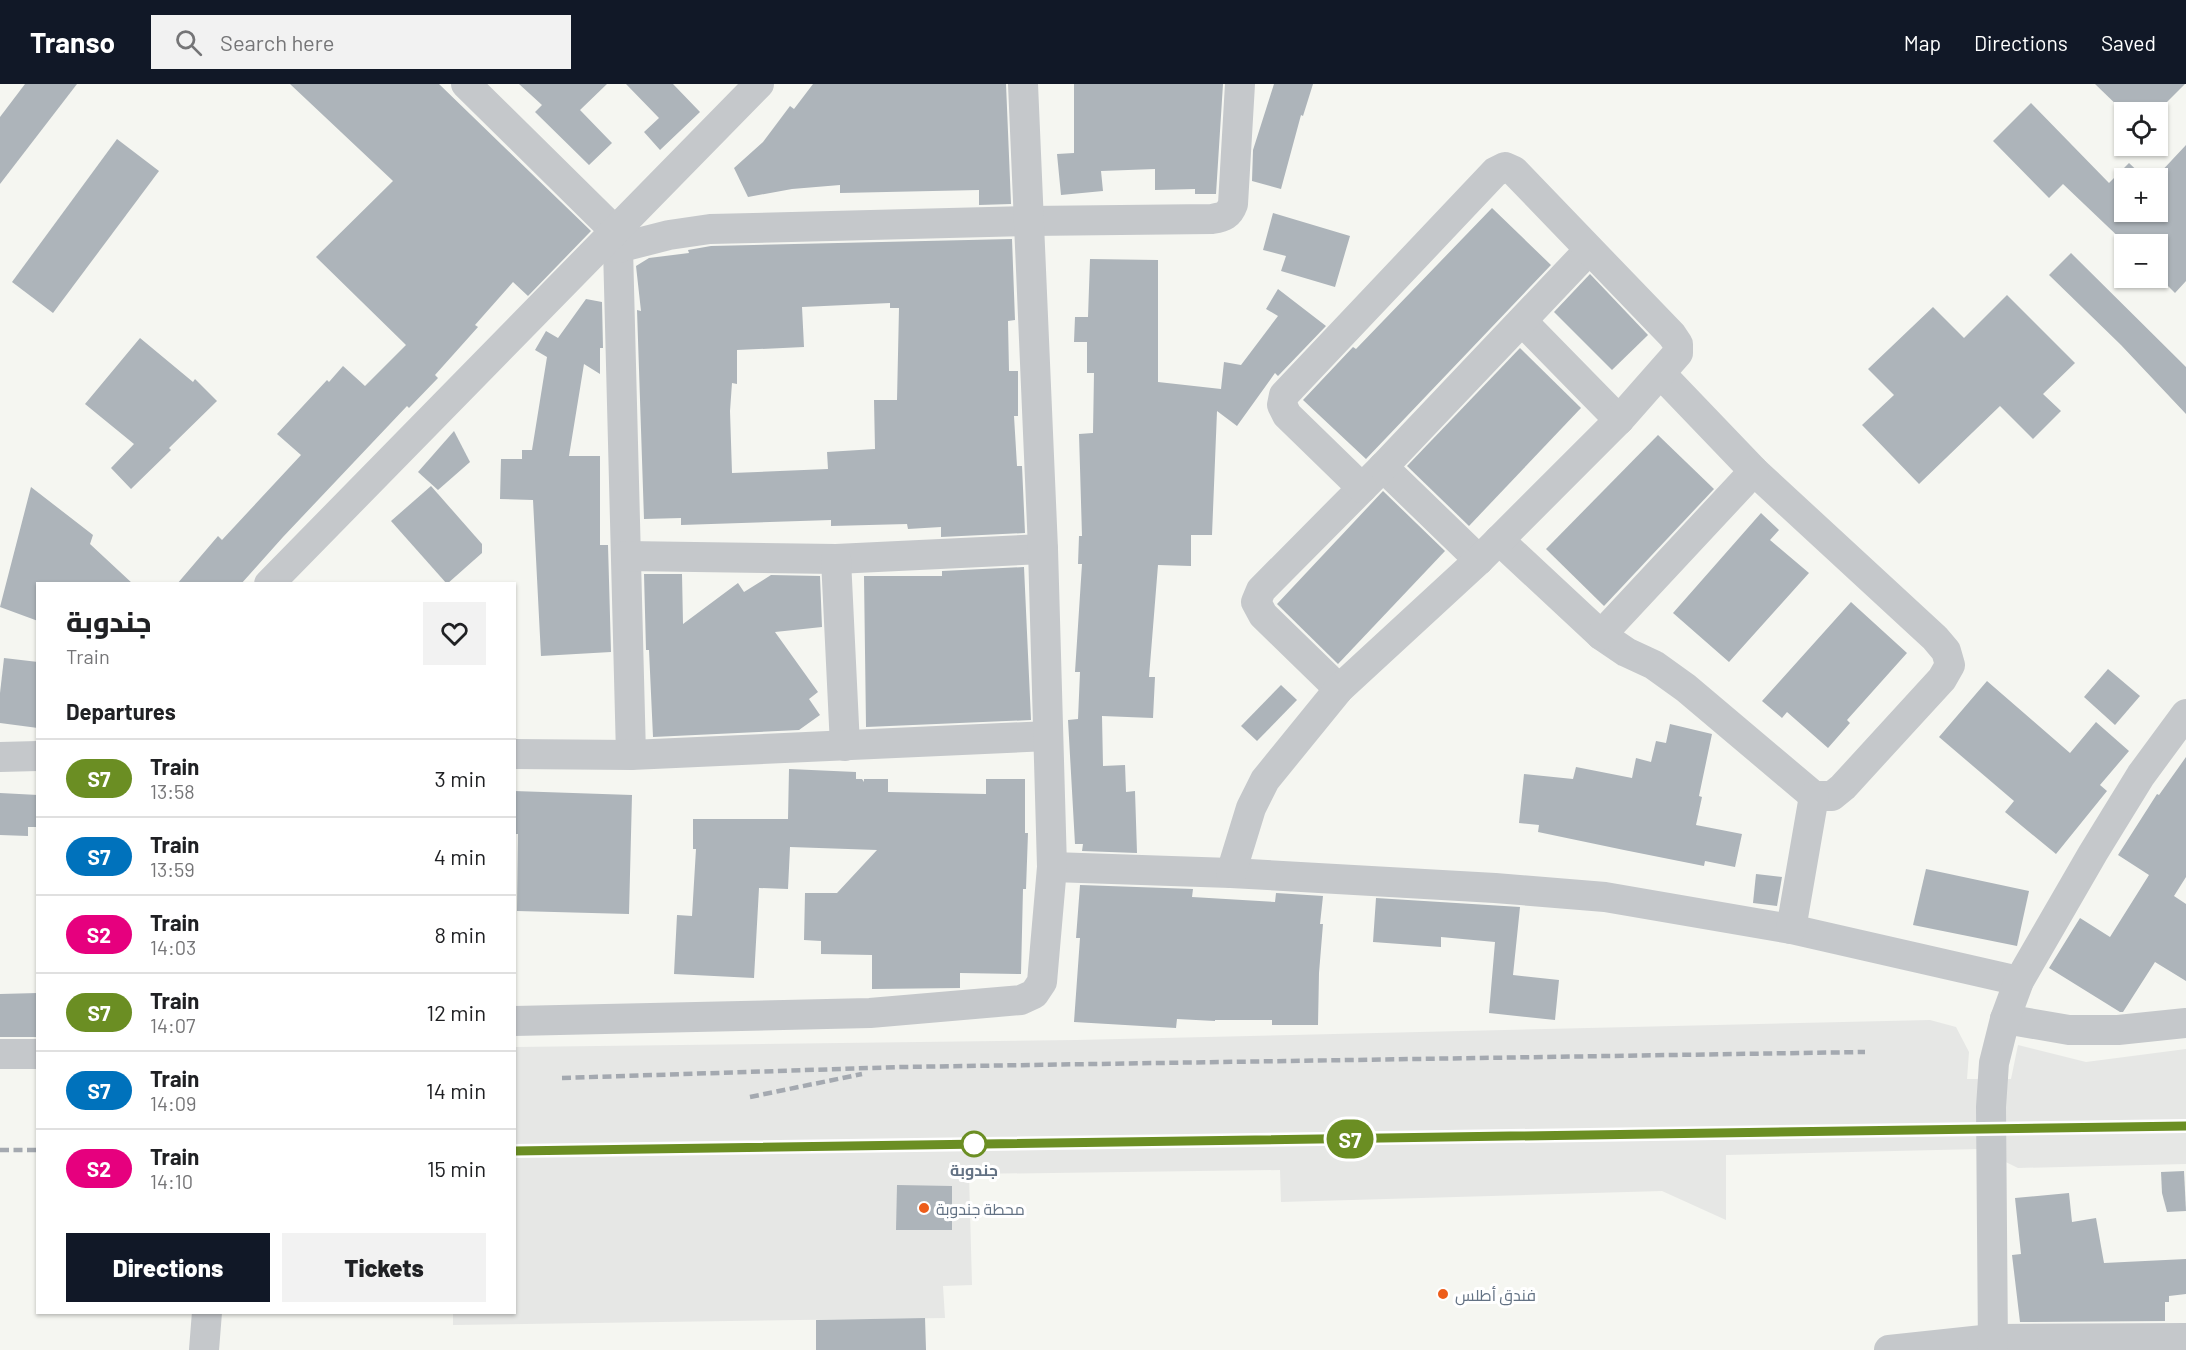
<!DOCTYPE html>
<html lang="en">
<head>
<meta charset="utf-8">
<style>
	:root { --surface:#fff; --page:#f2f2f2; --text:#202124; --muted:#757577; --line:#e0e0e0; --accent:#111827 }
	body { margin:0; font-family:Barlow,Cairo,sans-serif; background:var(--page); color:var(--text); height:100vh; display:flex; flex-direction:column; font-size:22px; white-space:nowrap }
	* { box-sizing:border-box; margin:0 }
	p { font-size:20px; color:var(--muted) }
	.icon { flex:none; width:33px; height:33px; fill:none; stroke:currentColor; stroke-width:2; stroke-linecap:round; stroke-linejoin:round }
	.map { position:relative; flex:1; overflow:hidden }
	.side { position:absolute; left:36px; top:498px; width:480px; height:732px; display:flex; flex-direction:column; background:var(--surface); border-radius:0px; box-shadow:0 2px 4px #0004 }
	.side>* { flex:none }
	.badge { padding:0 12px; border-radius:20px; font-size:21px; line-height:39px }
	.tools { position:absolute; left:2114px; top:18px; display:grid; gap:12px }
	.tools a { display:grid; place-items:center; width:54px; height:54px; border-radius:0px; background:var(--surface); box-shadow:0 2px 4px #0004; font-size:30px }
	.map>.badge { position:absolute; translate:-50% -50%; box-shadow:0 0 0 3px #fff }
	h2 { padding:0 30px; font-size:22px; line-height:54px }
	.round { display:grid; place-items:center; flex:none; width:63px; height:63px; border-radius:0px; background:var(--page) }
	.head { display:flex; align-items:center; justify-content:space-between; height:102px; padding:0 30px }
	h1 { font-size:28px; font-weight:800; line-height:45px }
	.primary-button { display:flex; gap:12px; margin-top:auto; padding:12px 30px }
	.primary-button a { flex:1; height:69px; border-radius:0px; background:var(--accent); color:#fff; font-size:24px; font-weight:800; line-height:69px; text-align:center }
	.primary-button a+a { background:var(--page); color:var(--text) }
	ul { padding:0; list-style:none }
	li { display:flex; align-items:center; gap:18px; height:78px; padding:0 30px; border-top:2px solid var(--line) }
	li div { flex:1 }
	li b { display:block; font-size:22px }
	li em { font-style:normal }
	li .badge { min-width:66px; font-weight:700; text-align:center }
	header { display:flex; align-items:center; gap:36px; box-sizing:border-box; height:84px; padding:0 30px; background:var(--accent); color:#fff }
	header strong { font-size:28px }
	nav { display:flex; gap:33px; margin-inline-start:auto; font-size:21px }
	.search { width:420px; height:54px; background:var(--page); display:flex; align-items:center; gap:15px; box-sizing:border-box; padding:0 21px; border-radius:0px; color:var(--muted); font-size:22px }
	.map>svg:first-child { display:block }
</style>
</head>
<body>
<header>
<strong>Transo</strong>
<div class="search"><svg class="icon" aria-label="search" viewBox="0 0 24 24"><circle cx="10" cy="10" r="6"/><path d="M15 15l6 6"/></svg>Search here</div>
<nav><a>Map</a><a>Directions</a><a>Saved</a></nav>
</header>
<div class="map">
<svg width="2186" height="1266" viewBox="0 0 2186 1266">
	<rect width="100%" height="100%" fill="#f5f6f1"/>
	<path fill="#e6e7e5" d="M1930,936L1956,943L1969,968L1967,995H2011L2018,961L2086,978L2186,965V1080L2018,1084L1979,1065L1726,1071V1136L1662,1107L1281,1118L1280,1086L969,1090L972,1201L943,1202L945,1234L453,1241V1229L514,1228L515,963L1076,956Z"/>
	<g fill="#adb4ba" fill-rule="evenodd">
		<path d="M25,0H77L0,100V33Z"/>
		<path d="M290,0H439L591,147L528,212L513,198L475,241L478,243L435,291L438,294L409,324L407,322L283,453L241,500H177L218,452L222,456L301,371L277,350L327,296L329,298L343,282L365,302L406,261L316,173L393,97Z"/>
		<path d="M519,0H607L580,26L612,59L589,81L535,28L542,21Z"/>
		<path d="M626,0H673L700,28L660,66L644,48L659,34Z"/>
		<path d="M813,0H1006L1011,120L979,121V106L840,109V101L792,105L748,113L734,84L763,58L790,22L794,25Z"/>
		<path d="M1074,0H1223L1216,110H1195V105L1155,106V85L1101,87L1103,107L1061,111L1057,70L1074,69Z"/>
		<path d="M1274,0H1313L1303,32L1301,31L1281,105L1252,97L1253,66Z"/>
		<path d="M2095,0H2185L2157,28H2124Z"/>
		<path d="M2031,19L2109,99L2129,79L2145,94H2124V128H2157V92L2186,61V197L2175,209L2157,191V160H2126L2063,100L2049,114L1993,57Z"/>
		<path d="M117,55L159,87L53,229L12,198Z"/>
		<path d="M1492,124L1551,181L1366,375L1303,316L1353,263L1356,265Z"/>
		<path d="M1273,129L1350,152L1335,203L1281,187L1286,172L1263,166Z"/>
		<path d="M1012,155L1015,236L1008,237L1009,287H1018V332H1014L1017,382H1022L1025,449L941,453V443L908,445L907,440L831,442V436L681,441V434L644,435L637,226L641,227L636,182L649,174L689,169L688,166L711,162ZM890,219V224H899L897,316H874L875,365L827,368L828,385L732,389L730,327L732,299L737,300V266L804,263L802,223Z"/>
		<path d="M2071,169L2186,283V330L2121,261L2049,191Z"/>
		<path d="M1090,175L1158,176V298L1221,305L1224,278L1241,281L1278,232L1266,225L1278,205L1326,242L1278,292L1275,289L1237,342L1217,327L1212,451H1191V482L1158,481L1149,593H1155L1153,634L1102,632L1103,682L1125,681L1126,708L1135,707L1137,769L1082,767L1083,760H1075L1068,636L1078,635L1080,588H1075L1082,480H1078L1079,452H1082L1079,350L1093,349L1094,289H1087V258H1074L1075,233H1088Z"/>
		<path d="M1590,190L1648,251L1612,286L1554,228Z"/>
		<path d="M2007,211L2075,279L2043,310L2061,327L2033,355L2000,322L1919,400L1862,341L1894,311L1868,285L1933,223L1964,254Z"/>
		<path d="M586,215L602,218L603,264H600V290L584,280L569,372H600V461H608L611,568L541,572L533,416L500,415L501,375H522V366H532L547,273L535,266L546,247L558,254Z"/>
		<path d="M140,254L193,298L195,295L217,317L169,364L171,366L131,405L111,384L134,360L85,320Z"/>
		<path d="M1520,264L1581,324L1469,442L1407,382Z"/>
		<path d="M454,347L470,378L438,406L418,388Z"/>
		<path d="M1658,351L1714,405L1604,522L1546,465Z"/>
		<path d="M431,402L482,460V469L447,500L391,437Z"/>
		<path d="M31,403L93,451L90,460L133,500H38V537L0,523Z"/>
		<path d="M1383,407L1445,467L1338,580L1277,520Z"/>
		<path d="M1761,429L1779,446L1770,456L1809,489L1729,578L1673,529Z"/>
		<path d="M1024,483L1031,636L866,643L864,492H942V487Z"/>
		<path d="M644,490H682L683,540L738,499L744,508L771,491L820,492L822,543L775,548L818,608L809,615L820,631L799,646L653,653L649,566H646Z"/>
		<path d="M1851,518L1907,569L1847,636L1850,639L1828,664L1787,628L1782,634L1762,617Z"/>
		<path d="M4,574L38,578V644L0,639V609Z"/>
		<path d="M2108,585L2140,612L2115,641L2084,613Z"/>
		<path d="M1987,597L2070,669L2096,638L2129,667L2100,701L2107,707L2056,770L2005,728L2014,717L1939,653Z"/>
		<path d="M1281,601L1297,616L1257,657L1241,642Z"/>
		<path d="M1670,640L1712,650L1699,712L1702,713L1696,741L1742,750L1735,783L1705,777L1704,782L1624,766L1538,748L1539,741L1519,739L1524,690L1573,695L1576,683L1632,694L1636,674L1651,678L1656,657L1666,659Z"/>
		<path d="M2186,673V793L2174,812L2186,820V897L2155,878L2123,928H2120L2049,884L2080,834L2110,853L2149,791L2118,771L2157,710L2159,711Z"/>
		<path d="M789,685L856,688V695H862L864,698V695H888V708L986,710V695H1025V749H1028L1026,805H1023L1021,890L960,889V904L872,905V871L821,870V857L804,856L805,809H837L877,766L790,763L788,805L759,804L754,894L674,890L677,831L692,832L696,765H693V735H788Z"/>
		<path d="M514,707L632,711L629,830L517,827L518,750H514Z"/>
		<path d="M0,709L38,711V743H28V752L0,751Z"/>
		<path d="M1926,785L2029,807L2017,862L1913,841Z"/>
		<path d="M1756,790L1782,793L1777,822L1753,819Z"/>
		<path d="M1080,801L1193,805L1192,813L1275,818L1276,809L1323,812L1320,840H1323L1319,889L1318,941H1272V936H1215V937L1177,935L1176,944L1074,938L1080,854H1076Z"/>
		<path d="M1376,814L1520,823L1513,891L1559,896L1555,936L1489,929L1495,858L1441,853V863L1373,858Z"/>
		<path d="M38,909V953H0V910Z"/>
		<path d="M2184,1087L2186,1127L2167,1128L2162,1109L2161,1088Z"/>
		<path d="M897,1101L952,1102V1146H896Z"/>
		<path d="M2069,1109L2072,1138L2096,1134L2104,1179L2186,1175V1210L2169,1212V1218H2165V1237L2020,1238L2012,1171L2021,1170L2015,1114Z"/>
		<path d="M925,1234L926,1266H816V1236Z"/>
	</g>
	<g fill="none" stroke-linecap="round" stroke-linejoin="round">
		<g stroke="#c5c8cb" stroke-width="30">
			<path d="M466,0L614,146L618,164L631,671"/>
			<path d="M618,164L669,151L710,145L1029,137L1212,135C1224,133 1229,131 1233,120L1240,0"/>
			<path d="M1522,237L1619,336"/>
			<path d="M1383,383L1479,476"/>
			<path d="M1499,456L1601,551L1626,568L1654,581L1686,604L1814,712H1832L1843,703L1942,595L1950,581L1946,567L1935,554L1754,387L1661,290"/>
			<path d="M626,472L836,475L1043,465"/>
			<path d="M836,475L845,662"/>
			<path d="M269,500L759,0"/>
			<path d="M1601,551L1754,387"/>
			<path d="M1339,605L1263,531L1256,518L1261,506L1383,383L1589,166"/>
			<path d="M514,670L631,671L1048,652"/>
			<path d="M0,673L38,672"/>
			<path d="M1052,783L1231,789L1495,804L1605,813L1791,845L2019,897"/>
			<path d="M1231,789L1251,724L1265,696L1339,605L1479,476L1619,336L1678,269V260L1672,251L1514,87L1505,83L1495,88L1284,311L1282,321L1287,331L1362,404"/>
			<path d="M1791,845L1814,712"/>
			<path d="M2005,935L2069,946H2118L2186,939"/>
			<path d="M514,937L870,929L1021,916L1034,910L1042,898L1052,783L1043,465L1023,0"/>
			<path d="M0,970H38"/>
			<path d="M204,1266L207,1228"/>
			<path d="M1889,1266L1992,1255L2186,1254"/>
			<path d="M1993,1266L1991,1023L1994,979L2005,935L2019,897L2093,769L2141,691L2186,630"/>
		</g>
		<g stroke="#a4a9b0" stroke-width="4.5" stroke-dasharray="9 4.5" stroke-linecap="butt">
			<path d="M562,994L901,983L1865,968"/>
			<path d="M750,1013L862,990"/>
			<path d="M0,1066H38"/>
			<path d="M514,1067L2186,1042"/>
		</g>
	</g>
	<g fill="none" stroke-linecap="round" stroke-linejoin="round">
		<defs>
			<path id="line" d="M514,1067L2186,1042"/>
		</defs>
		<use href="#line" stroke="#fff" stroke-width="14"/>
		<use href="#line" stroke="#6b8e23" stroke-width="9"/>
	</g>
	<circle fill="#fff" stroke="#6b8e23" stroke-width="3" cx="974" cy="1060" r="12"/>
	<g fill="#ed5d1a" stroke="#fff" stroke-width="2">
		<circle cx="924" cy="1124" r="6"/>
		<circle cx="1443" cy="1210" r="6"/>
	</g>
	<g text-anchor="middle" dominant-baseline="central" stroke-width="6" stroke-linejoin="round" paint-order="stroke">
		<g font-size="16" font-weight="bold" fill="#637284" stroke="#fff">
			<text x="974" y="1085">جندوبة</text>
		</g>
		<g font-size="16" fill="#637284" stroke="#fff" text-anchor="start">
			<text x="936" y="1124">محطة جندوبة</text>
			<text x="1455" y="1210">فندق أطلس</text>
		</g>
	</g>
</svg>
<div class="tools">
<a><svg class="icon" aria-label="locate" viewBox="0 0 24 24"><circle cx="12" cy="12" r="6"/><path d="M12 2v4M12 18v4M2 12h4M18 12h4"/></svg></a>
<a>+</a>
<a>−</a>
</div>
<b class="badge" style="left:1350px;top:1055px;background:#6b8e23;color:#fff">S7</b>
<section class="side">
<div class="head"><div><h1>جندوبة</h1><p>Train</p></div><a class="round"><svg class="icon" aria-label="heart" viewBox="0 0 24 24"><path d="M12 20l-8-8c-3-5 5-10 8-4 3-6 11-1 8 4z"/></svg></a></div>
<h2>Departures</h2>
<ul>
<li><span class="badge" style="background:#6b8e23;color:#fff">S7</span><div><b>Train</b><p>13:58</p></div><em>3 min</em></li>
<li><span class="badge" style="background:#0072bc;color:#fff">S7</span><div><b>Train</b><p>13:59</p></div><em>4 min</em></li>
<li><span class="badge" style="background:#e6007e;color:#fff">S2</span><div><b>Train</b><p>14:03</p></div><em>8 min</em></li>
<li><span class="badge" style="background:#6b8e23;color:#fff">S7</span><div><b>Train</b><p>14:07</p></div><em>12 min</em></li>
<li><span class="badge" style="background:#0072bc;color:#fff">S7</span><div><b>Train</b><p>14:09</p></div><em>14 min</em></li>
<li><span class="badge" style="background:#e6007e;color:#fff">S2</span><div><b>Train</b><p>14:10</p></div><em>15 min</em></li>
</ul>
<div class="primary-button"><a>Directions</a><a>Tickets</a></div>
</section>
</div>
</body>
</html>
